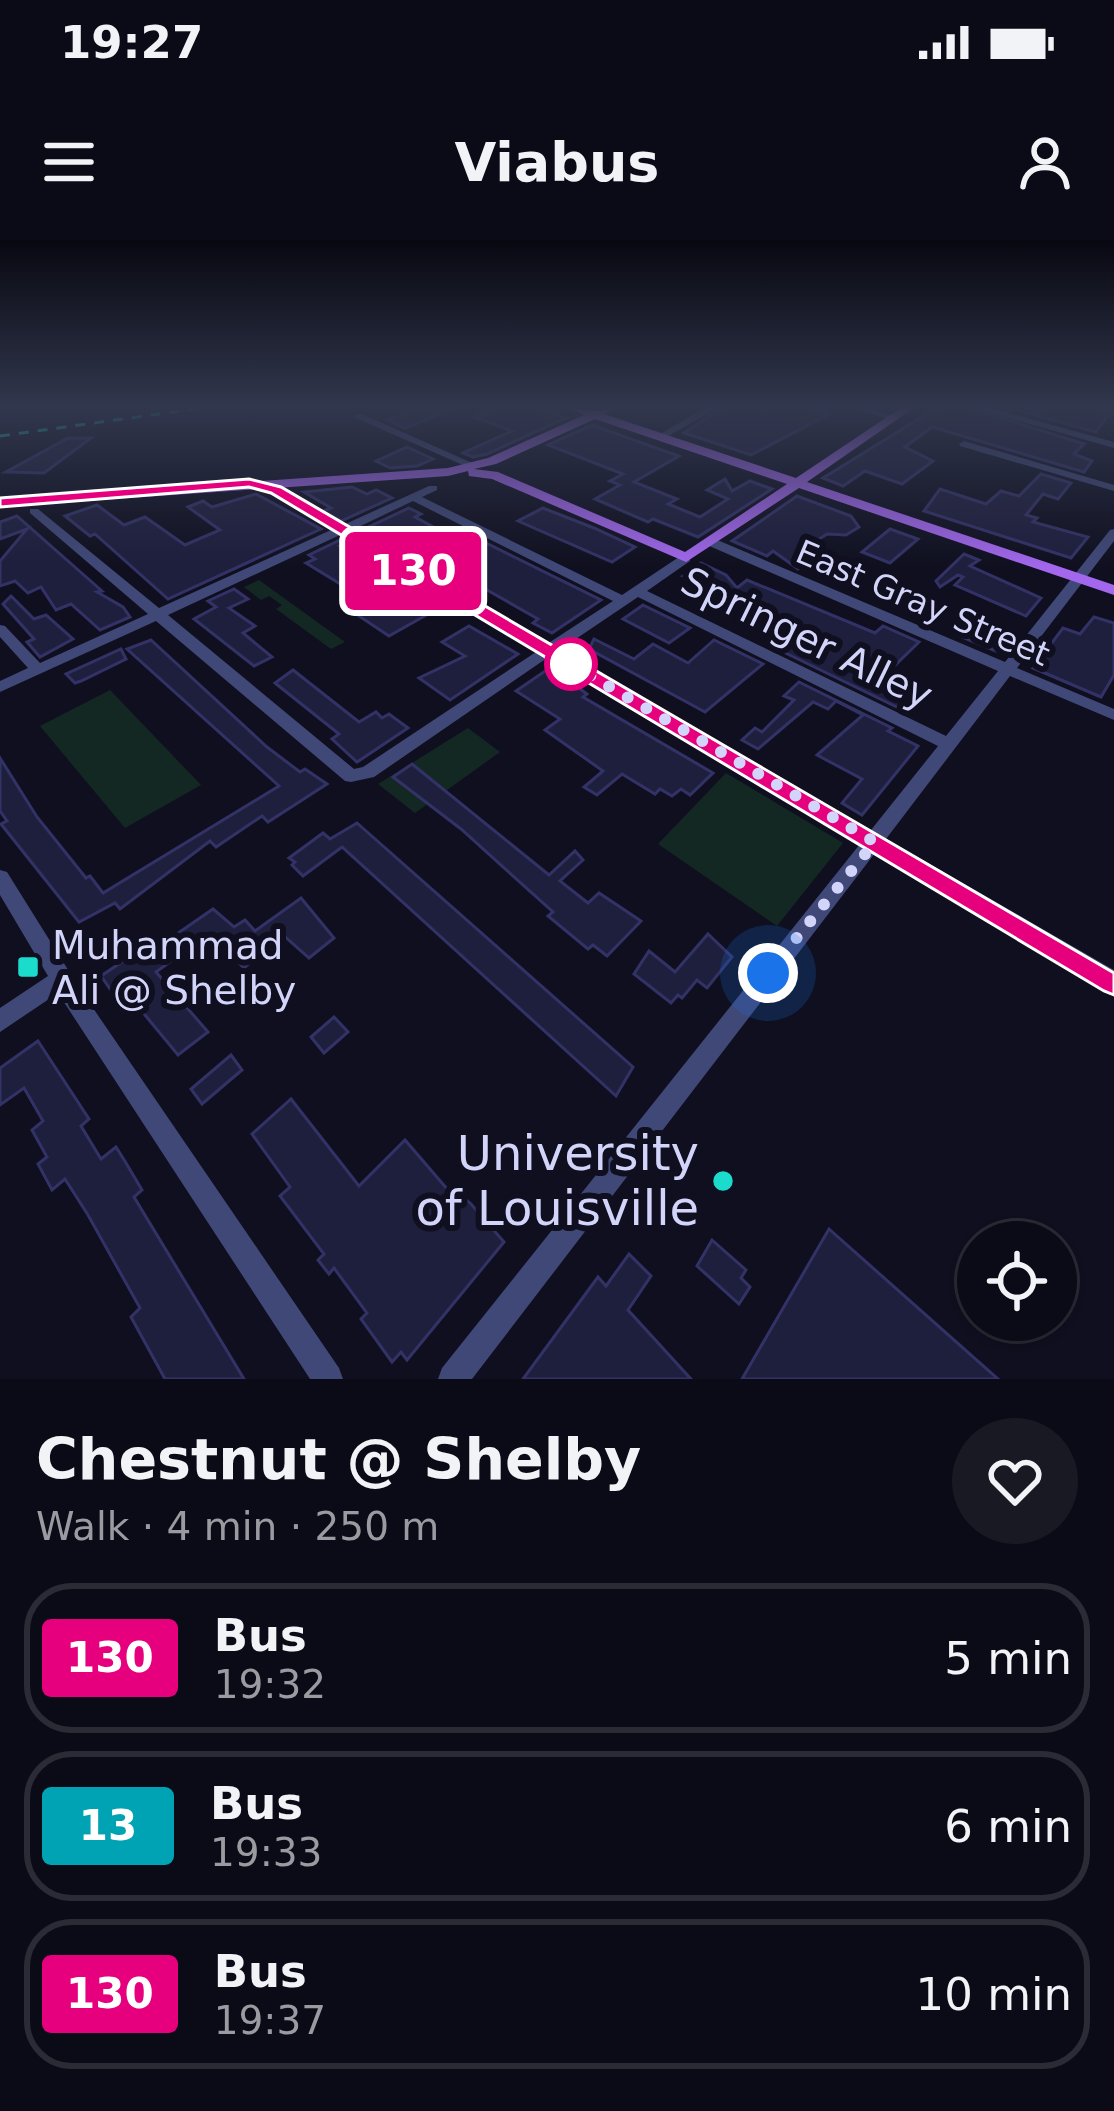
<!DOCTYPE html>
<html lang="en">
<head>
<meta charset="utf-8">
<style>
	:root { --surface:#0b0b17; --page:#191924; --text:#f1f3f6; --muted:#9a9ba1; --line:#2b2b36 }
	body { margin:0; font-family:"DejaVu Sans",sans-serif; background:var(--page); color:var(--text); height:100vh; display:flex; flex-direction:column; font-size:45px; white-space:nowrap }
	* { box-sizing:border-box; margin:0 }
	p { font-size:39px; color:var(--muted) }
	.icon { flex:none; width:66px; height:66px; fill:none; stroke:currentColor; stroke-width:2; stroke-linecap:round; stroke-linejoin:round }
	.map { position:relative; height:1139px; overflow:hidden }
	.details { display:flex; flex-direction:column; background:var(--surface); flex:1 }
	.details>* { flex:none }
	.badge { padding:0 24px; border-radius:9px; font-size:42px; line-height:78px }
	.tools { position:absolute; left:957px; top:981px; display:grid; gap:24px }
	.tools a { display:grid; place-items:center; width:120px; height:120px; border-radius:50%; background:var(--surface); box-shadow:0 3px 9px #0004,0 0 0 3px var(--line); font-size:60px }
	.you { position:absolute; width:60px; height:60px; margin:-30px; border:9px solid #fff; border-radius:50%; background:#1a73e8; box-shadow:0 0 0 18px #1a73e833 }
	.map>.badge { position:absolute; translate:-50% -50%; box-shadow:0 0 0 6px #fff }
	.round { display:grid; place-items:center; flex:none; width:126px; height:126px; border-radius:63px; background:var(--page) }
	.summary { display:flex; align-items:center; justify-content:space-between; height:204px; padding:0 36px }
	h1 { font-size:57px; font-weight:800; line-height:90px }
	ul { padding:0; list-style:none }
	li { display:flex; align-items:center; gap:36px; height:150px; margin:0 24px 18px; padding:0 12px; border:6px solid var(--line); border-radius:48px }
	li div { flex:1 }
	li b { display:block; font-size:45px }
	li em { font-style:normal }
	li .badge { min-width:132px; font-weight:700; text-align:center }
	.status { display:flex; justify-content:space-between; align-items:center; height:84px; padding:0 60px; background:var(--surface); direction:ltr }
	.status svg { height:33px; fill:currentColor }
	header { display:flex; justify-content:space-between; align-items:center; height:156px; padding:0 36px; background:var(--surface); font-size:54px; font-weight:800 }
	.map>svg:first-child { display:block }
</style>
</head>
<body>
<div class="status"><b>19:27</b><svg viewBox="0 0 49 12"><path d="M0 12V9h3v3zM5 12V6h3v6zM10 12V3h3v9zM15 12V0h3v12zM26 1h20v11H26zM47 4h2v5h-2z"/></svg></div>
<header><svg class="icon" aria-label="menu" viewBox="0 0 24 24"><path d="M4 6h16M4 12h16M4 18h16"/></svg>Viabus<svg class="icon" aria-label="person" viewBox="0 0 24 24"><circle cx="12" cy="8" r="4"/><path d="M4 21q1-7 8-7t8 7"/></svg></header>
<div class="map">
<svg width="1114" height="1139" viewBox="0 0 1114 1139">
	<rect width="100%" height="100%" fill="#0f0f1f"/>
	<g fill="#132823">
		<path d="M259,340L345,402L331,409L276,369L282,365L269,356L261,360L244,347Z"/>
		<path d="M110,450L201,545L125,588L40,486Z"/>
		<path d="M468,488L500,512L415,573L378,544Z"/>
		<path d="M726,533L843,603L777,686L658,604Z"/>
	</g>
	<g fill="#1e1e3d" stroke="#333267" stroke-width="3">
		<path d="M421,167L456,168L405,188L387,180Z"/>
		<path d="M494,167H536L566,178L487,214L473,217L463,213L512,191L474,177Z"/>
		<path d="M723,167H807L829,174L751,215L684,193Z"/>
		<path d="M938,167H967L1084,204L1074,214L1092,221L1084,232L932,187L905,207L933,221L902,244L865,231L843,246L823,238Z"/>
		<path d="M1006,167H1100L1112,170L1096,192Z"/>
		<path d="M592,185L679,216L634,242L677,259L668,264L700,277L728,259L707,250L725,239L732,251L750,241L772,249L698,297L653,279L648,282L595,259L620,245L610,241L623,234L548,205Z"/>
		<path d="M68,198H91L44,233L6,232Z"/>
		<path d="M407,207L433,219L417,226L390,228L376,221Z"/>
		<path d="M1041,234L1071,243L1058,259L1043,254L1026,275L1037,278L1033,282L1088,297L1071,318L924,271L940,249L986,264L1001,251L1019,256Z"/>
		<path d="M352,247L367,254L376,250L392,258L341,281L323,271L331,268L304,252Z"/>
		<path d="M256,254L321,289L168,359L95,294L90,296L65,276L97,265L124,285L145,277L185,305L220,290L188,267L203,261L212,267Z"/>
		<path d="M797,256L851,276L859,287L846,295L827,294L802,310L816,316L798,329L773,311L767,316L732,301Z"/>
		<path d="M409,268L421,274L415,277L441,291L468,294L601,360L552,393L533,383L538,379L473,342L379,294L360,291Z"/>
		<path d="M543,268L594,288L635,307L612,322L518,281Z"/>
		<path d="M17,276L102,351L97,352L123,367L130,377L100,390L71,364L56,370L41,347L28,353L15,341L0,346V321L27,289L0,299V282Z"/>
		<path d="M890,289L918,299L890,323L862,312Z"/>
		<path d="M340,300L346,304L340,306L437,369L389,396L359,376L363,374L342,360L355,353L306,323L315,319L309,315Z"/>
		<path d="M964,314L979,320L970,326L1041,358L1026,376L955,345L963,337L958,335L940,347L936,341Z"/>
		<path d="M701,323L726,335L737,348L747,340L875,393L883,386L919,402L876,444L914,465L907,472L767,404L789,385L683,336Z"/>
		<path d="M234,349L248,359L229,368L255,386L243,393L272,417L254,426L194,379L216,367L208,361Z"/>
		<path d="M11,356L34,379L46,375L73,399L40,417L27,402L34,399L3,364Z"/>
		<path d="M643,365L690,388L669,403L623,379Z"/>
		<path d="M1094,377L1114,383V435L1101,457L1033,428L1063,388L1080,394Z"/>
		<path d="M968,383L1008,400L998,412L957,395Z"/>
		<path d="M469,386L518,414L450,460L419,438L465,416L442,402Z"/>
		<path d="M594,399L634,419L653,404L688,423L714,400L763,424L705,472L589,409Z"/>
		<path d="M151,400L267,507L300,532L305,529L327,544L268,582L262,576L216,607L210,601L120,669L115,663L79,682L1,584L7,581L0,571V518L37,577L86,638L90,636L103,653L279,546L127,409Z"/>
		<path d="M121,409L126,419L81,441L75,443L66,434Z"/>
		<path d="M551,427L587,454L583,457L713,533L690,555L681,549L672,556L660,549L655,554L622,534L597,555L584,547L603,531L545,490L560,479L516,451Z"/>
		<path d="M293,430L359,482L376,472L382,478L389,474L408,488L357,522L332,499L339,494L275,443Z"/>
		<path d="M799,442L892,488L888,491L918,506L862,575L842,563L862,539L817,515L863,475L836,461L828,469L813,462L758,509L742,500L755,488L762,492L794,460L784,456Z"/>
		<path d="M412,524L549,635L575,611L583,620L560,641L588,663L599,653L641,681L607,716L593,705L588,709L548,676L553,672L461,589L393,537Z"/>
		<path d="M357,583L633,827L616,856L342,607L303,636L292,625L295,622L289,618L323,593L330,599Z"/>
		<path d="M301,658L334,698L309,718L283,695L244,728L214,699L185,720L181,714L156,732L208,792L178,815L126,752L117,759L101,736L153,701L158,707L213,669L234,687L245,680L255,691Z"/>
		<path d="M708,694L732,717L707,748L697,740L682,758L678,755L671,763L634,734L649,711L675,732Z"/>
		<path d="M334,777L348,792L324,813L311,797Z"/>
		<path d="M38,801L89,879L81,886L101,919L116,907L126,923L142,950L134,957L244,1139H165L131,1077L140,1068L88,975L65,939L52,950L38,924L47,917L32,890L43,881L24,848L0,865V828Z"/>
		<path d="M231,815L242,830L202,864L191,849Z"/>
		<path d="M291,859L359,946L405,900L448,950L452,947L471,964L504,1002L407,1120L401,1112L392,1122L361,1079L367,1073L334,1028L329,1034L318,1020L324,1014L280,956L290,947L252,894Z"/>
		<path d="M829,989L998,1139H742Z"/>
		<path d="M712,1000L746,1030L741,1038L750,1047L739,1064L697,1026Z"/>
		<path d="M629,1014L651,1036L628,1070L691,1139H523L598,1037L606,1046Z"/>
	</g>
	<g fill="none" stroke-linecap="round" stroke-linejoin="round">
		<g fill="#404878" fill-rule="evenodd">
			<path d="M707,167H719L663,199L655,197Z"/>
			<path d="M851,167H867L899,178L894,181Z"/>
			<path d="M971,167H987L1114,202V208Z"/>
			<path d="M356,174H362L481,227L472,229L356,178Z"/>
			<path d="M964,201L1114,245V251L960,206L959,204Z"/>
			<path d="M259,240L341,286L429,246H437V250L422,257L622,355L682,315H690V321L647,351L946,496L998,431L707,305V299H715L1005,422L1110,290L1114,289V301L1017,428L1114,469V480L1010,436L886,599L1114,730V752L875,613L472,1139H438L442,1128L860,604L547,418L374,537L351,542L345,541L156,381L0,452V441L28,428L0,397V385L5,386L40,423L148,374L30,273V269H38L159,368L331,290L255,245V241ZM413,261L613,361L547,404L350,291ZM340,295L536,412L363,527L354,529L168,375ZM638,357L938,506L871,590L558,411Z"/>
			<path d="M0,630L7,632L80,749L339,1128L343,1139H310L58,753L0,792V768L48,736L0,655Z"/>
		</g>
		<path fill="#a267ec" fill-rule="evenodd" d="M566,167L593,171L616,167L604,174L796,238L902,167H915L807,242L1114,345V355L799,248L686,322L492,239L469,236L468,231L448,236L0,267V259L448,228L488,218L584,175ZM595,179L787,244L685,312L498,232L474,229L496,224Z"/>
		<path stroke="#1bdccc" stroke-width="3" stroke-dasharray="10 9" stroke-linecap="butt" d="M0,196L209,167"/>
	</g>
	<linearGradient id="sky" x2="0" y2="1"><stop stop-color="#080811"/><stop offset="0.51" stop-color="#31374d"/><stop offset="1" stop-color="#31374d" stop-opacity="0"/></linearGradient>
	<rect width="1114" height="327" fill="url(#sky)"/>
	<path fill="#e6007e" stroke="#fff" stroke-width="3" d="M249,239L281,247L1114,733V755L1104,751L271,253L249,247L0,267V258Z"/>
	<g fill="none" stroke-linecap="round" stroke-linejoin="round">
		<path stroke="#d2d5f9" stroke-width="12" stroke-dasharray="0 21.6" d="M571,424L562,419L875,602L768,733"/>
	</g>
	<circle fill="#fff" stroke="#e6007e" stroke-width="6" cx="571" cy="424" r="24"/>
	<g fill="#1bdccc" stroke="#0f0f1f" stroke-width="4.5">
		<rect x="16" y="715" width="24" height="24" rx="6"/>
		<circle cx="723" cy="941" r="12"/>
	</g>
	<g text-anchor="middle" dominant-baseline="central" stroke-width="12" stroke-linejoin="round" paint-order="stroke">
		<g font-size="33" fill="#d2d5f9" stroke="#0f0f1f">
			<text transform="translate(923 363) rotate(23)">East Gray Street</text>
		</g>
		<g font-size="39" fill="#d2d5f9" stroke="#0f0f1f">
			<text transform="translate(807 398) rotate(26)">Springer Alley</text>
		</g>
		<g font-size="39" fill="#d2d5f9" stroke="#0f0f1f" text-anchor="start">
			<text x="52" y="705">Muhammad<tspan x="52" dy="45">Ali @ Shelby</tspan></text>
		</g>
		<g font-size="48" fill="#d2d5f9" stroke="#0f0f1f" text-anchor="end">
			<text x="699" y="913">University<tspan x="699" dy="55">of Louisville</tspan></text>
		</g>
	</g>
</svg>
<div class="tools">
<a><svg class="icon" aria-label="locate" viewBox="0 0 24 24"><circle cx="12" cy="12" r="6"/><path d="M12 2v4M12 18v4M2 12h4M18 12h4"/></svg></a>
</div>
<div class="you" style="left:768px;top:733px"></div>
<b class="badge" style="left:413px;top:331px;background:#e6007e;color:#fff">130</b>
</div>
<section class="details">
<div class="summary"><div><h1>Chestnut @ Shelby</h1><p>Walk · 4 min · 250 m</p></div><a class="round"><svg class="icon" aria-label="heart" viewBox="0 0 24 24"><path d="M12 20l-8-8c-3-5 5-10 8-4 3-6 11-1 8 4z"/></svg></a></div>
<ul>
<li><span class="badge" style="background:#e6007e;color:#fff">130</span><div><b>Bus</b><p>19:32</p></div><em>5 min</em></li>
<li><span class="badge" style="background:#00a3b4;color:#fff">13</span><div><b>Bus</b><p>19:33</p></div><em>6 min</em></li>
<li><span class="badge" style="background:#e6007e;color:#fff">130</span><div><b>Bus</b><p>19:37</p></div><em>10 min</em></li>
</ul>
</section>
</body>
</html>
